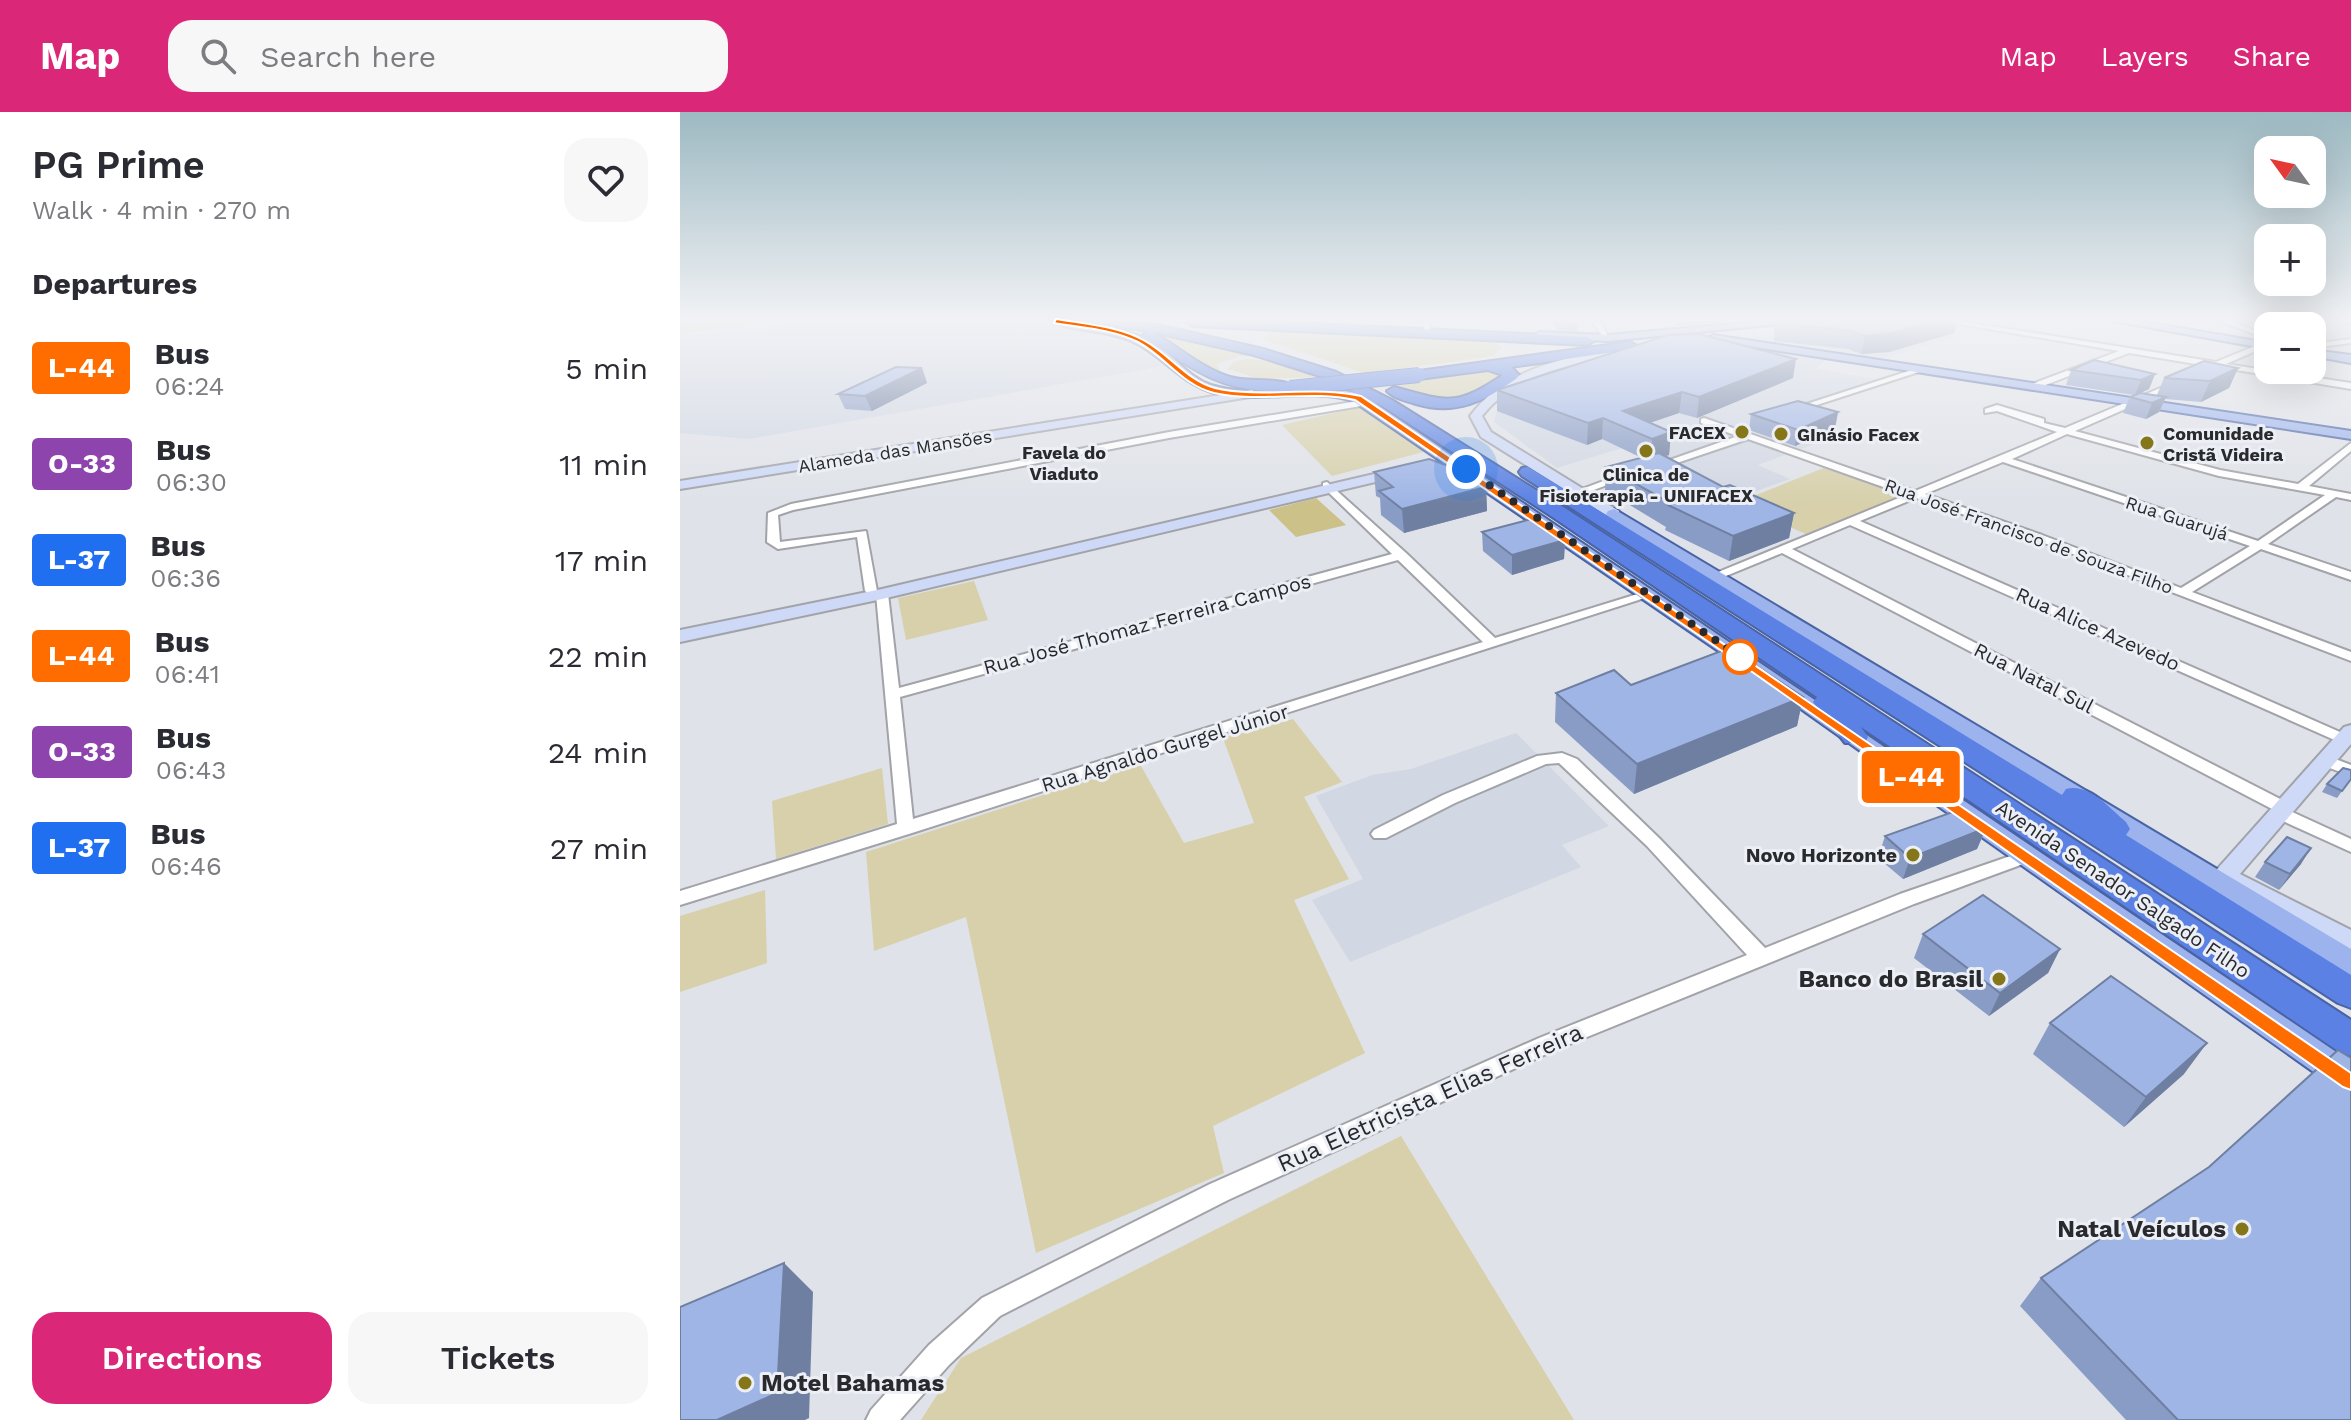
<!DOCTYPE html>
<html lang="en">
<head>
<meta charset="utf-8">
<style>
	:root { --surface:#fff; --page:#f7f7f7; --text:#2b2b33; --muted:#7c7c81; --accent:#db2777 }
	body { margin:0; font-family:"Work Sans",sans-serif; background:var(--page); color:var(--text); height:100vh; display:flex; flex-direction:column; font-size:30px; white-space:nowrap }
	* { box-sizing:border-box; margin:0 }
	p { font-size:26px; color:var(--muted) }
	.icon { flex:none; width:44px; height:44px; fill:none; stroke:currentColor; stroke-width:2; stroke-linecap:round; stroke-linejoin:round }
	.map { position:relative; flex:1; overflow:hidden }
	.drawer { display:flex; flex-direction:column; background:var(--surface); width:680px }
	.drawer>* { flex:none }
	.badge { padding:0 16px; border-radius:6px; font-size:28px; line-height:52px }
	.needle { width:52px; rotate:303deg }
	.tools { position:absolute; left:1574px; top:24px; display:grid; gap:16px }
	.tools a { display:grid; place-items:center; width:72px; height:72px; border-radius:16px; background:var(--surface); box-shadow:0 8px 32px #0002; font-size:40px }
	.you { position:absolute; width:40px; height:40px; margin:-20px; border:6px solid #fff; border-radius:50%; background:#1a73e8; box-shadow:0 0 0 12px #1a73e833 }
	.map>.badge { position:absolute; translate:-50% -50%; box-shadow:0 0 0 4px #fff }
	h2 { padding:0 32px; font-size:30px; line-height:72px }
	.round { display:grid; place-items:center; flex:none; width:84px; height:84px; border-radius:24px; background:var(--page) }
	.summary { display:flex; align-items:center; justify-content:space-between; height:136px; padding:0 32px }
	h1 { font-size:38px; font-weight:600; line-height:60px }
	.button { display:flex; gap:16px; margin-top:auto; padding:16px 32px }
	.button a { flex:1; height:92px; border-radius:24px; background:var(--accent); color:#fff; font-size:32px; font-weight:600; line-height:92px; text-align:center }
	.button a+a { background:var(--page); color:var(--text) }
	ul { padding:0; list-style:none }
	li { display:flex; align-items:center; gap:24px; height:96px; padding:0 32px }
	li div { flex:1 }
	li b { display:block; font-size:30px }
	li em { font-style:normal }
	li .badge { min-width:88px; font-weight:700; text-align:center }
	header { display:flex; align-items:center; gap:48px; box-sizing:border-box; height:112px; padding:0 40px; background:var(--accent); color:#fff }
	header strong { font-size:38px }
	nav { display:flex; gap:44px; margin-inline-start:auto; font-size:28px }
	.search { width:560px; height:72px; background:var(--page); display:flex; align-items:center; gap:20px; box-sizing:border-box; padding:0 28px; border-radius:24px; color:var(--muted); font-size:30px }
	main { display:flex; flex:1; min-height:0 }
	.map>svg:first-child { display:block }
</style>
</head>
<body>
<header>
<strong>Map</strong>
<div class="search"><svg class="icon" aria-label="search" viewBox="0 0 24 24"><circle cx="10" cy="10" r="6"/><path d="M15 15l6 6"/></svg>Search here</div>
<nav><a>Map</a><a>Layers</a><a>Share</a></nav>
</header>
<main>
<section class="drawer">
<div class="summary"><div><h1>PG Prime</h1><p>Walk · 4 min · 270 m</p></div><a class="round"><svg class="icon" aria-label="heart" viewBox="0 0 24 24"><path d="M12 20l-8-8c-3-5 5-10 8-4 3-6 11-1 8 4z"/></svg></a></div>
<h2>Departures</h2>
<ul>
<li><span class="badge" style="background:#ff6c00;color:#fff">L-44</span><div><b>Bus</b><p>06:24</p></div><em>5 min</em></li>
<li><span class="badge" style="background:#8e44ad;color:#fff">O-33</span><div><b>Bus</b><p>06:30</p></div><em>11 min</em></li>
<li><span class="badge" style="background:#206ff0;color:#fff">L-37</span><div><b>Bus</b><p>06:36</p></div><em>17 min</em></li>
<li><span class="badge" style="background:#ff6c00;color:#fff">L-44</span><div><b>Bus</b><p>06:41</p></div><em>22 min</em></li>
<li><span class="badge" style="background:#8e44ad;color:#fff">O-33</span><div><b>Bus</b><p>06:43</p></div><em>24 min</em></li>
<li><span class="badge" style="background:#206ff0;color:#fff">L-37</span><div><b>Bus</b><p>06:46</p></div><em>27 min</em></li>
</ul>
<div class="button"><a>Directions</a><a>Tickets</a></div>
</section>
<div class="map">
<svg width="1671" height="1308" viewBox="0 0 1671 1308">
	<rect width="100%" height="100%" fill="#dfe2e8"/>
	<g fill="#d1d7e3">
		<path d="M115,209L367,211L414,219L427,227L446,228L484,254L69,327L0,321V224L77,217Z"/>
		<path d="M1219,209H1247L1300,218L1195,249L1057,227Z"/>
		<path d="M1097,237L1147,246L1136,257L1201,268L1082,303L1150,326L1078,353L1110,367L1049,389L942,336L877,356L814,310L818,295L854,268L872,258L900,250L1083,248Z"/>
		<path d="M836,621L929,714L882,733L901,755L670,850L632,788L683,767L636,684L692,663L731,657Z"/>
	</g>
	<g fill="#d7d0ab">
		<path d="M0,209H99L0,222Z"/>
		<path d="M454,214L582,243L558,245L537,252L540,260C568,274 601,271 632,272C609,272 579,276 556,269C516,258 489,226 449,215Z"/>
		<path d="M603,219L810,229L822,235L814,243L802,246L684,261L585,228L588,222Z"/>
		<path d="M567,247L591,249L639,265L580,267L548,257L553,250Z"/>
		<path d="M800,256L826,261L789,289L748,290L707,269Z"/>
		<path d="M684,294L747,339L652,364L602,313Z"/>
		<path d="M1146,355L1225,382L1128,423L1056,391Z"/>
		<path d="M294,469L308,508L226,528L218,486Z"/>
		<path d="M613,607L662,670L624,685L669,767L614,788L685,941L533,1014L544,1061L356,1141L286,805L194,839L186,740L460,652L504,731L574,711L543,626Z"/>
		<path d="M202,656L208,712L96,747L92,689Z"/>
		<path d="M85,778L87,851L0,880V804Z"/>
		<path d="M721,1024L894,1308H241L281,1246Z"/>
	</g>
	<path fill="#ccc189" d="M636,386L666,413L616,425L589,398Z"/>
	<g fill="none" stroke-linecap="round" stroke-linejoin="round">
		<defs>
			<g id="street">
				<path d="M742,209H749L751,220H745Z"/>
				<path d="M912,209H919L931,228H925Z"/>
				<path d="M1261,209H1279L1536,250L1582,231L1585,235L1546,252L1671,271V277L1538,255L1518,263L1515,259L1528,254L1449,241L1355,277L1352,276V272L1439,239Z"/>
				<path d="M1539,209H1550L1588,223V227Z"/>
				<path d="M1664,209H1671V212L1665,210Z"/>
				<path d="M1671,227V231L1632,236V232Z"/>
				<path d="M1241,255L1248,257L1115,300L1108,298Z"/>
				<path d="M1497,269L1501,271L1500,273L1395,319L1540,358L1618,372L1671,331V339L1629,374L1671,382V388L1656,385L1588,432L1671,460V468L1581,437L1512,480L1671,540V549L1354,427L1236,386L1180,409L1669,624V630H1659L1170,413L1112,437L1610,692L1612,696L1610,699L1671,727V740L1594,705L1592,701L1594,698L1102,441L1041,466H1033L1031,463L1226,383L1068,327L976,358L967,356L1058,324L1021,311V307L1024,306L1235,379L1377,320L1317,299L1305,301V297L1317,293L1364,307V311L1385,316ZM1387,322L1539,364L1645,383L1578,429L1332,347ZM1323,350L1570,434L1501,476L1362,423L1245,382Z"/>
				<path d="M684,288L688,291L687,293L489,326L113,398L98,403L100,430L186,419L197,479L191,483L185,479L177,425L98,437L87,430L88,401L111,392L489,320Z"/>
				<path d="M942,362L951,364L903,382L894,380Z"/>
				<path d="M647,370L726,441L815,526L964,480H972L974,483L232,721L0,793V779L217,712L196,482L198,479L202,478L208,482L219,576L712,442L643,375V371ZM718,448L803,530L233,707L220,585Z"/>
				<path d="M882,641L897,647L979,726L1085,836L1220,782L1342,740H1354L1357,744L1354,748L1234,792L875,938L548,1088L320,1204L269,1253L220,1308H186L191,1298L249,1233L302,1186L530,1072L859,926L1067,843L967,734L879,651L866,652L775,691L706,726H694L691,722L694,718L763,683L857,644Z"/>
				<path d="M1645,643L1671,653V664L1639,652L1637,648L1639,644Z"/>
			</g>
			<g id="secondary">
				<path d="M960,235L964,236V240C904,252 843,253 802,304L811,320L939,399V405H929L801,325L790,304C830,251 898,242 960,235Z"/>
				<path d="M572,278L578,282L576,284L0,377V369Z"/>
				<path d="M724,355L729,356V362L202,487L0,530V518L202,477Z"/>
				<path d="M1671,613V632L1560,762L1671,818V840L1535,770L1531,764L1664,615Z"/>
			</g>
			<g id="primary">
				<path d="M371,209C411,209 454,214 487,241C501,252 513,267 531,273C580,288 633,268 683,283L1671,950V983L1659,978L1056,551L673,289C631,276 587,290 544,283C503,277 485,243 449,228C426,218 388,219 371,209Z"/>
				<path d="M1085,209H1130L928,229L860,226L854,223L860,220L928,223Z"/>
				<path d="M1433,209H1459L1588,231V237Z"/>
				<path d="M1033,223L1671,319V327L1029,228L1027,226Z"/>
				<path d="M1632,238L1671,243V251L1632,244Z"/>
				<path d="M934,397L1671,837V864L1660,860L928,405L926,402L928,399Z"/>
			</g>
			<g id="highway">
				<path d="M411,209L478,213L583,237L656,260L712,288L888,398L1671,908V944L1658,939L1181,615L1188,625L1185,631H1165L1133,590L1137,585L874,406L702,294L646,266L574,243L473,220C497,234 523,257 550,265C569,271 602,264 617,276C609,283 598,280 588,279C535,277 508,253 464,226L463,223L468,219Z"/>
				<path d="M576,209L907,225L914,229L907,233L513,214L507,210Z"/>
				<path d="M950,230L957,234L955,237L831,255L839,263L837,266C805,289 776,304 736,292C725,289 714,286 707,279L714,275C767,289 774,296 823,263L808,258L739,267L732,263L739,259Z"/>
				<path d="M848,355L1382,683L1386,677C1409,671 1428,695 1446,710L1450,717L1446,723L1671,863V896L1658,891L842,364L839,360L842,356Z"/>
			</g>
		</defs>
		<use href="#street" stroke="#a1a3a9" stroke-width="4"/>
		<use href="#secondary" stroke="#a1a3a9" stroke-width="4"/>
		<use href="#primary" stroke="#4963a3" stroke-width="4"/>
		<use href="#highway" stroke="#4963a3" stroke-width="4"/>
		<use href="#street" fill="#fff" fill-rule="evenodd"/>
		<use href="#secondary" fill="#ced9f7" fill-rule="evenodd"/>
		<use href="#primary" fill="#9cb3ee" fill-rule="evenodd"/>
		<use href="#highway" fill="#5a81e3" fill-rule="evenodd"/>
		<defs>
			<path id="highway-bridge" d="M610,276L739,263"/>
		</defs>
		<use href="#highway-bridge" stroke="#4963a3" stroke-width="16" stroke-linecap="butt"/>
		<use href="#highway-bridge" stroke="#5a81e3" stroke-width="14"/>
	</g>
	<g fill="#899cc6">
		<path d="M871,209L898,210L897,219L877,218Z"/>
		<path d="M1094,209H1277L1274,221L1209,240L1181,242L1168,237L1094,229Z"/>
		<path d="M242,256L247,271L192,299L165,297L158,282Z"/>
		<path d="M1558,256L1549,276L1521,290L1485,287L1479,300L1466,307L1443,301L1450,285L1454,283L1386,273L1391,258L1475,262L1469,277L1461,281L1477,283L1484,266Z"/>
		<path d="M1113,266L1017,306L999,301L970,311L991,320L989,343L984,344L1043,375L1114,401L1109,426L1049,449L985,418L986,415L925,378L926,355L962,346L922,327L907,333L817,299V278Z"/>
		<path d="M1158,300L1155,316L1115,334L1069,318L1071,302Z"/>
		<path d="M694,360L806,375L807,399L724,421L701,403L700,386L696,384Z"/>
		<path d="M802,420L885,428L884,447L832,463L803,439Z"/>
		<path d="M951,573L1123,585L1117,614L954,682L875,610L876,581Z"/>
		<path d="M1671,667L1657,686L1642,680L1647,672Z"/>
		<path d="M1306,716L1297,737L1223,767L1198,746L1205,724Z"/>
		<path d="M1585,750L1621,752L1599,778L1575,765Z"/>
		<path d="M1243,822L1380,837L1368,861L1309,904L1234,846Z"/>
		<path d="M1370,911L1504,962L1444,1015L1353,942Z"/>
		<path d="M1529,1055L1671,1308H1446L1340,1194L1361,1166Z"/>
	</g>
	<g fill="#6f7fa1">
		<path d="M996,209H1048L995,214Z"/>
		<path d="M1257,209H1277L1274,221L1209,240L1181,242L1185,224Z"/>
		<path d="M1116,247L1113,266L1017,306L1019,285Z"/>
		<path d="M242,256L247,271L192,299L185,284Z"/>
		<path d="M1558,256L1549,276L1521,290L1530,269Z"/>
		<path d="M1475,262L1469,277L1455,283L1461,268Z"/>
		<path d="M1002,280L999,301L951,317L943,299Z"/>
		<path d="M1486,285L1479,300L1466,307L1472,291Z"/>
		<path d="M1158,300L1155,316L1115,334L1118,318Z"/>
		<path d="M923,306L922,327L907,333L908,311Z"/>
		<path d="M991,320L989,343L970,349L972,327Z"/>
		<path d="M806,375L807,399L724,421L722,397Z"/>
		<path d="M1114,401L1109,426L1049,449L1053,424Z"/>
		<path d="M885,428L884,447L832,463V443Z"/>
		<path d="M1123,585L1117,614L954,682L957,652Z"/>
		<path d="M1306,716L1297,737L1223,767L1230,746Z"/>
		<path d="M1631,736L1621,752L1599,778L1610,762Z"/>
		<path d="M1380,837L1368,861L1309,904L1320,881Z"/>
		<path d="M1527,931L1504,962L1444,1015L1466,985Z"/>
		<path d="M104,1151L133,1180L129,1306L125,1308H37Z"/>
	</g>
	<g fill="#9fb5e6" stroke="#6f7fa1" stroke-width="2">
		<path d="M1097,209H1257L1213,221L1185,224L1172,219L1097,211Z"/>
		<path d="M1019,222L1116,247L1019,285L1002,280L943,299L991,320L972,327L923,306L908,311L817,278L988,223Z"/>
		<path d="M1414,248L1475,262L1461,268L1391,258Z"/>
		<path d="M1524,249L1558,256L1530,269L1484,266Z"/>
		<path d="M216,255L242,256L185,284L158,282Z"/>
		<path d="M1460,281L1486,285L1472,291L1450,285Z"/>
		<path d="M1118,289L1158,300L1118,318L1071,302Z"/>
		<path d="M979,341L1043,375L1050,373L1114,401L1053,424L988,393L992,392L926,355Z"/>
		<path d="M749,347L777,357L806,375L722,397L699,379L713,375L694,360Z"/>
		<path d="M859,405L885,428L832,443L802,420Z"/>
		<path d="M1049,536L1123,585L957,652L876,581L934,558L951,573Z"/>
		<path d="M1663,656L1671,658V667L1662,679L1647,672Z"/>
		<path d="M1281,697L1306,716L1230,746L1205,724Z"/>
		<path d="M1607,725L1631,736L1610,762L1585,750Z"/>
		<path d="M1303,783L1380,837L1320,881L1243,822Z"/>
		<path d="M1431,864L1527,931L1466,985L1370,911Z"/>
		<path d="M1658,938L1671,946V1308H1498L1361,1166L1529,1055Z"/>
		<path d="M104,1151L97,1281L37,1308H0V1195Z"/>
	</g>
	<linearGradient id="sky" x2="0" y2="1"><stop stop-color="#9db9c2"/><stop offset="0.53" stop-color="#f1f2f5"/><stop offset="1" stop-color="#f1f2f5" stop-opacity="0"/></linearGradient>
	<rect width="1671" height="392" fill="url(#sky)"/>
	<path fill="#ff6c00" stroke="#fff" stroke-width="2" d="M376,207C405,212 439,214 465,229C490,243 508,269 535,276C583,287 633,273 681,284L1671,961V978L1663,975L1058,550L675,288C629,278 581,291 534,281C502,273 486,245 458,230C432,217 402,216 374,211Z"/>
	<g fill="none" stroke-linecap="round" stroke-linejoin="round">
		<path stroke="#292a2d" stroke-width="8" stroke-dasharray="0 14.4" d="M786,357L1063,547L1060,545"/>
	</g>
	<g fill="#857619" stroke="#eceff5" stroke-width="3">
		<circle cx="1062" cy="320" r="8"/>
		<circle cx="1101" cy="322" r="8"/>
		<circle cx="1467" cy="331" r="8"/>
		<circle cx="966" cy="339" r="8"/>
		<circle cx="1233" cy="743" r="8"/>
		<circle cx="1319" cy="867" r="8"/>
		<circle cx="1562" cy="1117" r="8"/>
		<circle cx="65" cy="1271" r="8"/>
	</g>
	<circle fill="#fff" stroke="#ff6c00" stroke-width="4" cx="1060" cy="545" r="16"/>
	<g text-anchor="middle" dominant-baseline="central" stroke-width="6" stroke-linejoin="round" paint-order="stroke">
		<g font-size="18" font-weight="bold" fill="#292a2d" stroke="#eceff5" text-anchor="start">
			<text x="1046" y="320" text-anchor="end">FACEX</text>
			<text x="1483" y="321">Comunidade<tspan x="1483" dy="21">Cristã Videira</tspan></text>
			<text x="1117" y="322">GInásio Facex</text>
			<text x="966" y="362" text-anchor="middle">Clinica de<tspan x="966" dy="21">Fisioterapia - UNIFACEX</tspan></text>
		</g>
		<g font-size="18" fill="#292a2d" stroke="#eceff5">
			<text transform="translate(215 339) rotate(-9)">Alameda das Mansões</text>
			<text transform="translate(1497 406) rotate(18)">Rua Guarujá</text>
			<text transform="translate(1349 424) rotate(20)">Rua José Francisco de Souza Filho</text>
		</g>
		<g font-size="18" font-weight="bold" fill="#292a2d" stroke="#eceff5">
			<text x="384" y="340">Favela do<tspan x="384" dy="21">Viaduto</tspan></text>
		</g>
		<g font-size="20" fill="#292a2d" stroke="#eceff5">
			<text transform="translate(467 512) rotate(-15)">Rua José Thomaz Ferreira Campos</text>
			<text transform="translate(1418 517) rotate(24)">Rua Alice Azevedo</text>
			<text transform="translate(1354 566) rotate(27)">Rua Natal Sul</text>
			<text transform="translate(485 636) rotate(-17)">Rua Agnaldo Gurgel Júnior</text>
			<text transform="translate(1443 777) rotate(34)">Avenida Senador Salgado Filho</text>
		</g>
		<g font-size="20" font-weight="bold" fill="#292a2d" stroke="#eceff5" text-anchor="end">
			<text x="1217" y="743">Novo Horizonte</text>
		</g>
		<g font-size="24" font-weight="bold" fill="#292a2d" stroke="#eceff5" text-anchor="end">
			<text x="1303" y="867">Banco do Brasil</text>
			<text x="1546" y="1117">Natal Veículos</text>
			<text x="81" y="1271" text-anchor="start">Motel Bahamas</text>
		</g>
		<g font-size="24" fill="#292a2d" stroke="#eceff5">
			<text transform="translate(750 986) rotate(-24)">Rua Eletricista Elias Ferreira</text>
		</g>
	</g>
</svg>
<div class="tools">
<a><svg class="needle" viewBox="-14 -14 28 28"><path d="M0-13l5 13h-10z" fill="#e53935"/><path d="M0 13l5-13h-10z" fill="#7c7c81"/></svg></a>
<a>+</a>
<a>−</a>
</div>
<div class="you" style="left:786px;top:357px"></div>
<b class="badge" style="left:1231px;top:665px;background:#ff6c00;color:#fff">L-44</b>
</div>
</main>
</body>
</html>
